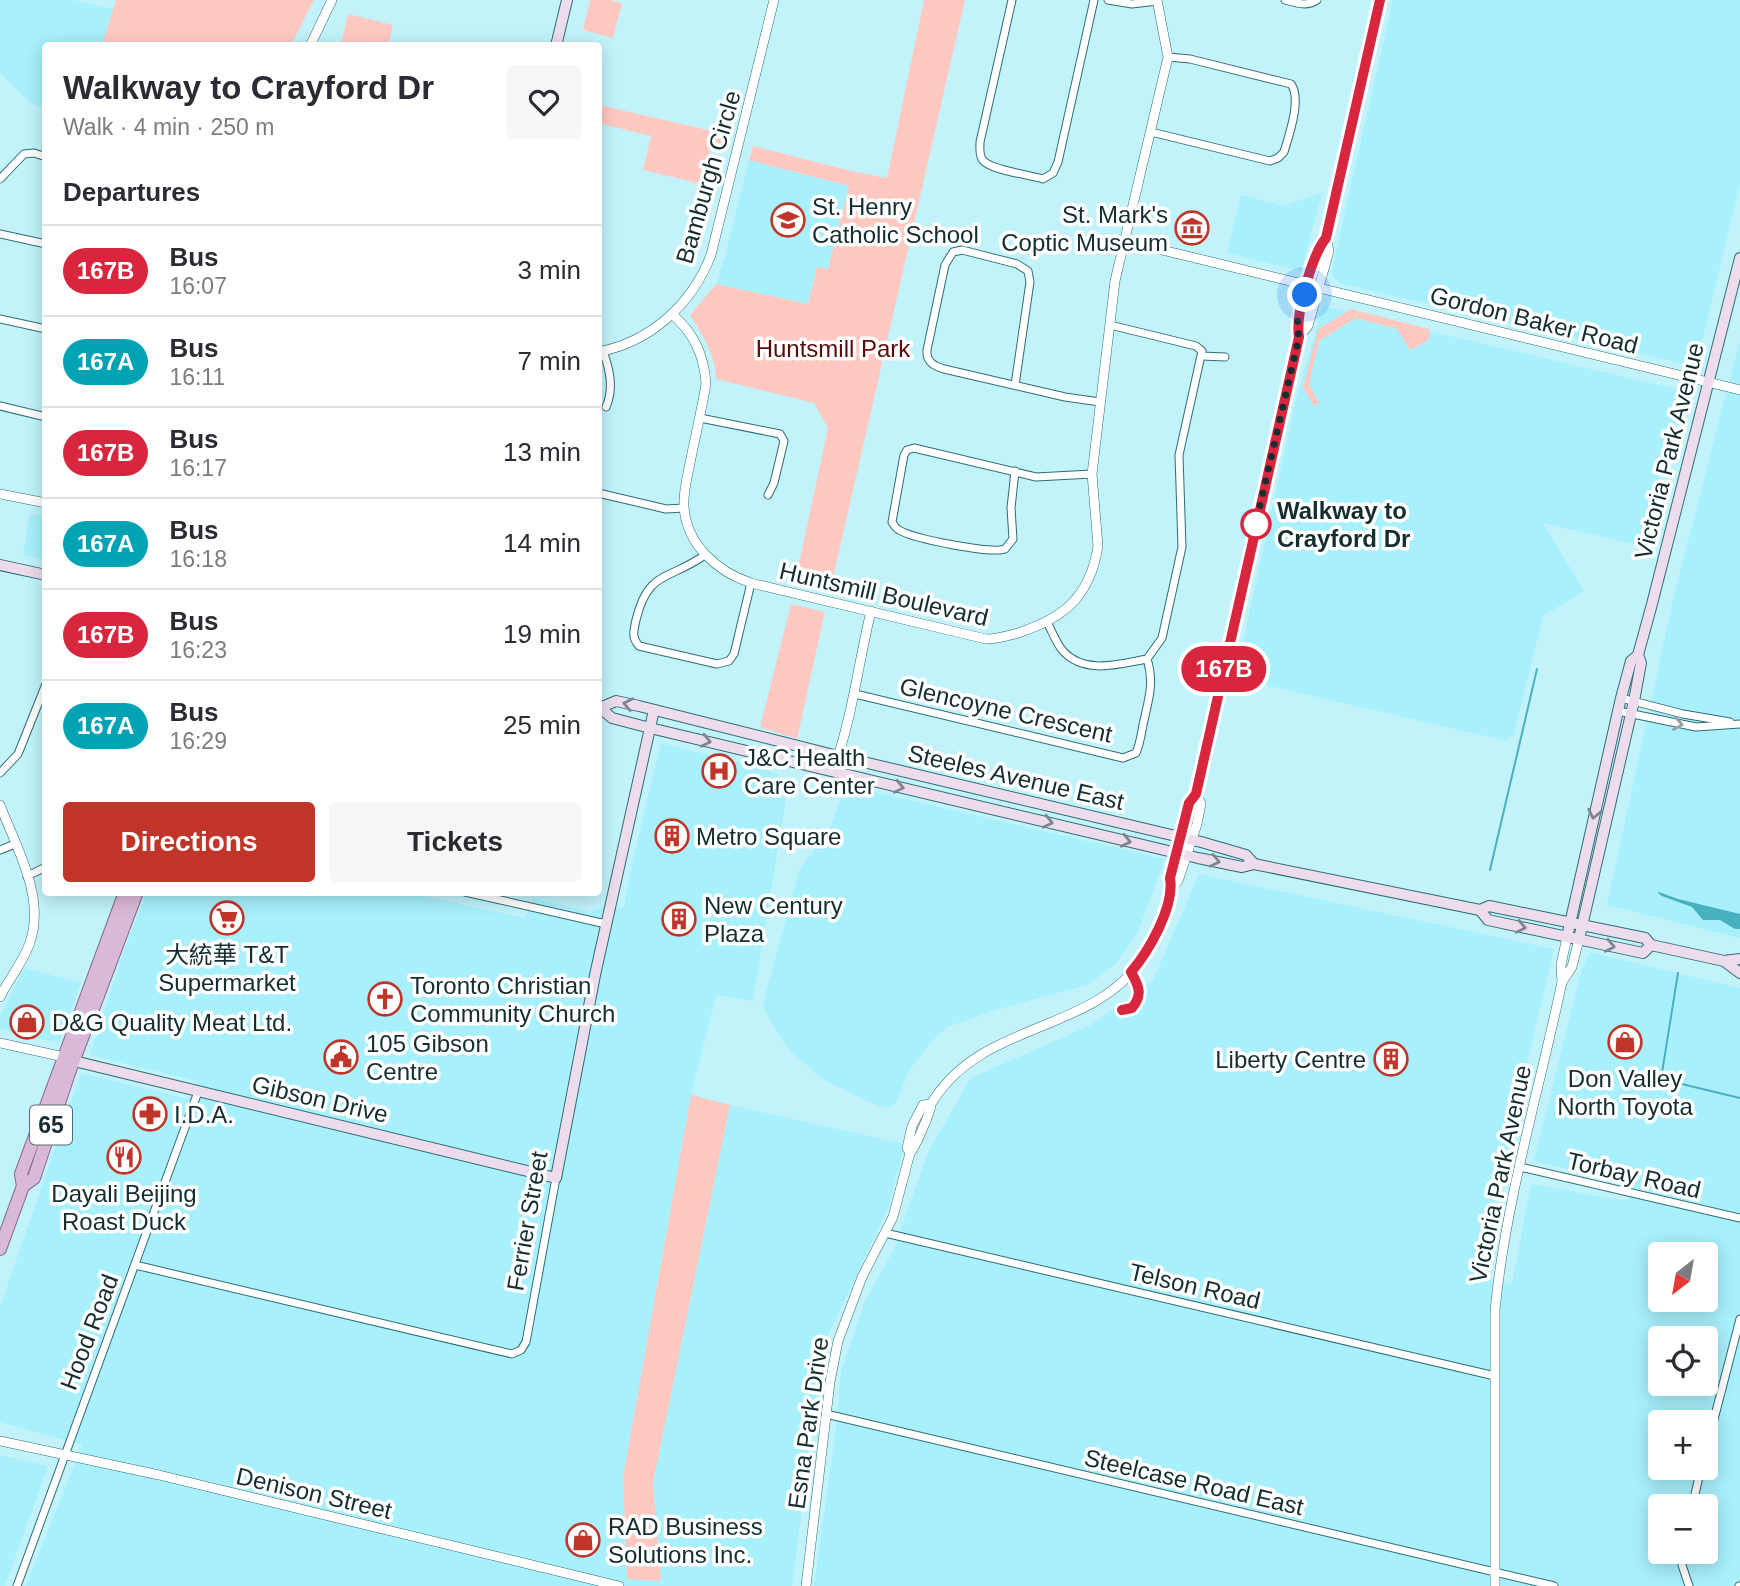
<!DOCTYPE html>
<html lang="en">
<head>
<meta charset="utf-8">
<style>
	:root { --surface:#fff; --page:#f7f7f7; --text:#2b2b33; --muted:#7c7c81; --line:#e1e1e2; --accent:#c1342a }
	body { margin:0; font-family:Helvetica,"Noto Sans SC",sans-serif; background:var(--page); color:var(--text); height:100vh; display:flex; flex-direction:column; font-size:26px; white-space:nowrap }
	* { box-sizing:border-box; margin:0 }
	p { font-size:23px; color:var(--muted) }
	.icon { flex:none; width:38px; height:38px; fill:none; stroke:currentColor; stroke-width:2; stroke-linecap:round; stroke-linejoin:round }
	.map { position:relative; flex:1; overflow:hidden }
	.side { position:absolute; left:42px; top:42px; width:560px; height:854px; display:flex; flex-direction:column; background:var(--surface); border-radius:7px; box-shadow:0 4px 18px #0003 }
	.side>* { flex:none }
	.badge { padding:0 14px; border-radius:23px; font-size:24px; line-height:46px }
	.needle { width:46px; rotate:211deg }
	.controls { position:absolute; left:1648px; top:1242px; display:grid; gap:14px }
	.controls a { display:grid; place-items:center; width:70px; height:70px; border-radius:7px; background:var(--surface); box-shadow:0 4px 18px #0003; font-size:35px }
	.you { position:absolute; width:35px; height:35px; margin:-18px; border:5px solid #fff; border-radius:50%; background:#1a73e8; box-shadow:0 0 0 10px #1a73e833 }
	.map>.badge { position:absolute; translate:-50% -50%; box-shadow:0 0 0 4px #fff }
	h2 { padding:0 21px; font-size:26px; line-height:63px }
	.round { display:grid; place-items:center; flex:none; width:74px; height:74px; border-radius:7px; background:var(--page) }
	.summary { display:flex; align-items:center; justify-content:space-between; height:119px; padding:0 21px }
	h1 { font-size:33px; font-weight:800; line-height:52px }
	.button { display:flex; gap:14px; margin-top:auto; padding:14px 21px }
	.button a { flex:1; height:80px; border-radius:7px; background:var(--accent); color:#fff; font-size:28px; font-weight:800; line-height:80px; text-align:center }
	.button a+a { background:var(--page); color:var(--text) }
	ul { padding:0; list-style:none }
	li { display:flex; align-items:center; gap:21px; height:91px; padding:0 21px; border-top:2px solid var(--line) }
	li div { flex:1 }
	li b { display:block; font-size:26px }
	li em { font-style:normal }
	li .badge { min-width:77px; font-weight:700; text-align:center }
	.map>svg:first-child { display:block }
</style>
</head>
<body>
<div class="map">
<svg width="1740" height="1586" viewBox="0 0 1740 1586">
	<rect width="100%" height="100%" fill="#c2f3fb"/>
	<g fill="#a8f0fc" fill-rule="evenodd">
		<path d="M0,0H73L113,9L102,45L46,46L45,108L30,103L0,73Z"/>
		<path d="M1393,0H1740V183L1696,367L1339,283L1331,274Z"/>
		<path d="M749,160L850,186L828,269L817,268L808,304L716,284L726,253Z"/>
		<path d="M1322,193L1301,271L1227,253L1241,195L1283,206Z"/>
		<path d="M1323,306L1684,391L1642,546L1543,523L1584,591L1543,616L1513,738L1508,736L1507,741L1235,678L1296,399Z"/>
		<path d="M1740,340V938L1607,905L1674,596Z"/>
		<path d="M30,514L45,515V560L23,555Z"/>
		<path d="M661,743L762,768L789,780L753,1001L716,995L691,1094L730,1105L905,1144L888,1208L823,1346L792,1586H26L82,1445L0,1422V1307L81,1073L188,1099L196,1081L90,1055L122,956L146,893H410L525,918L533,898L591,912L601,907L624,908L633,859Z"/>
		<path d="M845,785L1086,841L1165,859L1137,934L1116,964L1087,985L995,1010L947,1027L930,1043L909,1071L895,1104L888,1107L878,1106L824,1080L790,1051L767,1015L763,1004L800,868L830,829Z"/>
		<path d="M1199,874L1554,949L1488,1230L1487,1280L1512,1284L1531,1184L1627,1201L1630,1184L1534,1161L1581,971L1590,952L1740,988V1586H814L835,1436L841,1372L864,1303L894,1249L928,1152L971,1078L1091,1025L1153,980ZM1661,1255H1706V1300H1661ZM1661,1339H1706V1384H1661ZM1661,1423H1706V1468H1661ZM1661,1507H1706V1552H1661Z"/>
		<path d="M24,968L81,983L59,1043L0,1029V1016Z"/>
		<path d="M0,1455L48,1466L5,1586H0Z"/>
	</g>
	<g fill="#ffc9c1">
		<path d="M116,0H314L291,45H102Z"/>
		<path d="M590,0H610L622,3L613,38L583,30Z"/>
		<path d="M924,0H965L830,591L795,582L828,428L814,403L716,379C715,353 703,336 690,315L716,284L808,304L817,267L828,269L849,186L749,160L753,146L851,171L887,178Z"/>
		<path d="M348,14L393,25L388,45H341Z"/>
		<path d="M599,105L725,134L721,152L710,150L701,184L643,170L651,136L599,123Z"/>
		<path d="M1351,309L1429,329L1430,336L1426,342L1410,350L1397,329L1356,318L1319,341L1309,384L1319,403L1314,406L1303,388L1318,329Z"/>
		<path d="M791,604L825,612L797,739L760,727Z"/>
		<path d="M691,1095L730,1105L653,1483L661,1581L627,1579L623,1477Z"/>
	</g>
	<path fill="#49b0bf" d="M1659,892L1678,899L1740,914V929H1735L1720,920H1703L1692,907L1662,896L1658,893Z"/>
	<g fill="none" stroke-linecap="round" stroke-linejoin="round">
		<g stroke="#49b0bf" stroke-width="2">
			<path d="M1490,870L1537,669"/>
			<path d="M1678,973L1661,1079L1740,1098"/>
		</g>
		<defs>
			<g id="minor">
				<path d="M1012,0L980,142C980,147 979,154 982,159C988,170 1030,175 1043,179L1053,173L1058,162L1094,0"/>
				<path d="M1108,0L1132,4L1157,1"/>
				<path d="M1285,0C1296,3 1307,7 1317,0"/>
				<path d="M1151,132L1270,161L1278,158L1284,152C1289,135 1302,99 1291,84L1190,59L1168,57"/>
				<path d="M0,179L24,154L34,153L46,157"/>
				<path d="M0,234L46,244"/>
				<path d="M0,319L46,329"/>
				<path d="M603,351C610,370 614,389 606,407"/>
				<path d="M1202,356L1225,357"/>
				<path d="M1015,385L1030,282L1028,271L1017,264L962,250L953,252L945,265L927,350C926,362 934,366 944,369L1065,397L1100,402"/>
				<path d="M0,406L46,417"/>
				<path d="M700,418L780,434L784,441L774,483L768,495"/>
				<path d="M1015,471L1011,508L1013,539L1005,549C991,554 914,539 899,530C896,529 894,525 892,522L904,455L907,450L914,448L1036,477L1092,474"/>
				<path d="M598,493L666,509L684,508"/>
				<path d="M705,555C668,581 648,570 636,620C634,630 631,637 639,646L717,664L729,661L734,654L751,583"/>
				<path d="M1047,622C1052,631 1056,643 1063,651C1085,675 1119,664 1147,659L1162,638L1182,547L1179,455L1202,351L1196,346L1110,325"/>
				<path d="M855,694L1123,758L1136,753C1140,744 1141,735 1143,725C1148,701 1155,683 1147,659"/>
				<path d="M1621,698L1683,714L1730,722"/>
				<path d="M1618,711L1696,727L1740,724"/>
				<path d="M0,773L18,754L46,684"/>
				<path d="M0,850L15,844"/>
				<path d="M27,876L46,867"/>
				<path d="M465,892L606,924"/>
				<path d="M1520,1167L1740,1218"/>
				<path d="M885,1233L1495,1376"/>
				<path d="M135,1265L512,1354L521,1350L526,1342L556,1178"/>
				<path d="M826,1414L1554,1586"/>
				<path d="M1706,1450L1740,1319"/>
				<path d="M1692,1507L1701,1468"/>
				<path d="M1683,1552L1682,1565L1689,1586"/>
				<path d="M17,1586L198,1092"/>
				<path d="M1739,1586H1740"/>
			</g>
			<g id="tertiary">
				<path d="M310,46L332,0"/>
				<path d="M1125,241L1740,390"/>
				<path d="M672,314C694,333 704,355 706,384C702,407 697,430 692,453C689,470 683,489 684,506C686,545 718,572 751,583L986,639C998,639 1007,636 1018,633C1064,618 1090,597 1098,546L1092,474L1115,281L1168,57L1157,0"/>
				<path d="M1299,337C1295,314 1311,256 1326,238"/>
				<path d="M598,352C651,342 692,304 711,255L774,0"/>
				<path d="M0,494L46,503"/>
				<path d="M833,771C852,719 858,665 871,611"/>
				<path d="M0,805C16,847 47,899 29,945C22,964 8,980 0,997"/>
				<path d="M1171,887L1169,878L1189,803L1196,794L1281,408L1299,337L1308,326L1329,251L1326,238L1333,204L1380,0"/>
				<path d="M1562,982L1572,967L1579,939"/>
				<path d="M0,1043L64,1057"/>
				<path d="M910,1153L907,1148L912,1126L923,1105L931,1104"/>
				<path d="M0,1441L159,1475L619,1586"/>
				<path d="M806,1586L830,1382L838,1341L862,1277L893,1217L910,1153C915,1148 931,1111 931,1104C982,1019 1091,1036 1144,957C1158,936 1164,912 1171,887L1178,881L1197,824L1201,804L1196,794"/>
				<path d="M1495,1586V1310C1506,1199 1539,1091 1562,982L1561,965L1567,937"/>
			</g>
			<g id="secondary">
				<path d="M556,46L567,0"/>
				<path d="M0,565L46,575"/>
				<path d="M598,706L612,718L650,728L1198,858L1242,867L1254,864L1480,910L1489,906L1645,938L1651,945L1724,961L1740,959"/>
				<path d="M602,707L616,701L639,706L838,756L1201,842L1246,855L1254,864"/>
				<path d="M1480,910L1488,920L1643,953L1651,945"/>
				<path d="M1567,937L1621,698L1631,661L1638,655L1652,604L1740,258"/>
				<path d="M1579,939L1634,701L1641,663L1638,655"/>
				<path d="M1724,961L1740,973"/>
				<path d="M74,1061L556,1178L595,975L654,710"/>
			</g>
			<g id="primary">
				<path d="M23,1186L34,1178L69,1073L137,892"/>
				<path d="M0,1249L23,1186L21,1174L125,892"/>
			</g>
		</defs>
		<use href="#minor" stroke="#306c75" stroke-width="9"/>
		<use href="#tertiary" stroke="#306c75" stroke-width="10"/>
		<use href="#secondary" stroke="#306c75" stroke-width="12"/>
		<use href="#primary" stroke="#846a8d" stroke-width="14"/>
		<use href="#minor" stroke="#fff" stroke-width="7"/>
		<use href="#tertiary" stroke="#fff" stroke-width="9"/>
		<use href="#secondary" stroke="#ecdcec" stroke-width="10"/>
		<use href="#primary" stroke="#dab9d8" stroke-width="12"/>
	</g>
	<defs><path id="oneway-chevron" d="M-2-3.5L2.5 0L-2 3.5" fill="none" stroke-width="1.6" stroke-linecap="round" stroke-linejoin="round" transform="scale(1.75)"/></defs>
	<g stroke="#80848e">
		<use href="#oneway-chevron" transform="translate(628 704) rotate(-169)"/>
		<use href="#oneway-chevron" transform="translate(706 741) rotate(13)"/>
		<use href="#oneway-chevron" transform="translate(899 787) rotate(13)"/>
		<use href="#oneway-chevron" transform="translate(1594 814) rotate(102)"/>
		<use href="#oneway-chevron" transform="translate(1048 822) rotate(13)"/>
		<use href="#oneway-chevron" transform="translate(1126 841) rotate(13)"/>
		<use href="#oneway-chevron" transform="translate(1215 861) rotate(12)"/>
		<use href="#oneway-chevron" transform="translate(1521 927) rotate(13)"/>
		<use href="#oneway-chevron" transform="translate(1610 946) rotate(12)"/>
	</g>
	<use stroke="#95a0a2" href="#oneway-chevron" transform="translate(1678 724) rotate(10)"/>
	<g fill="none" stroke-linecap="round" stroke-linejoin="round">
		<defs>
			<path id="line" d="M1122,1010L1132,1008C1143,995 1139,986 1131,972C1149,951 1175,906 1170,878L1189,803L1196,794L1299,337C1295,315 1312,255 1326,238L1380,0"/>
		</defs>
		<use href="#line" stroke="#fff" stroke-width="16"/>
		<use href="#line" stroke="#d7263d" stroke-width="10"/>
		<path stroke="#142d31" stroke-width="7" stroke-dasharray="0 12.6" d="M1256,524L1255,527L1299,337L1297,324L1305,295"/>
	</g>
	<defs>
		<symbol id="school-ring" viewBox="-11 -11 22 22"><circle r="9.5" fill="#fff" stroke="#c1342a" stroke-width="1.5"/><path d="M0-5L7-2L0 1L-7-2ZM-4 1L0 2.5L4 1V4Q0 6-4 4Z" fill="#c1342a"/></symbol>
		<symbol id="museum-ring" viewBox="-11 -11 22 22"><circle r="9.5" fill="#fff" stroke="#c1342a" stroke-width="1.5"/><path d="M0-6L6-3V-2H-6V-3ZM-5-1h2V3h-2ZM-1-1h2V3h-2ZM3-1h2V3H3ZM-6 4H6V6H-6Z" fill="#c1342a"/></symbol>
		<symbol id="hospital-ring" viewBox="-11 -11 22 22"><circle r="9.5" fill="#fff" stroke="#c1342a" stroke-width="1.5"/><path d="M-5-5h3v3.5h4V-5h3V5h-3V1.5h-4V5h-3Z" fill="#c1342a"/></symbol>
		<symbol id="building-ring" viewBox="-11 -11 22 22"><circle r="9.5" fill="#fff" stroke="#c1342a" stroke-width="1.5"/><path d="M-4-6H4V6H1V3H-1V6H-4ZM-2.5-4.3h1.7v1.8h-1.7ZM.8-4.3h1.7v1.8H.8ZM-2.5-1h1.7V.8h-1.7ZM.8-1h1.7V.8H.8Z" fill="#c1342a"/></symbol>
		<symbol id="supermarket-ring" viewBox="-11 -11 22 22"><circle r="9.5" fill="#fff" stroke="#c1342a" stroke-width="1.5"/><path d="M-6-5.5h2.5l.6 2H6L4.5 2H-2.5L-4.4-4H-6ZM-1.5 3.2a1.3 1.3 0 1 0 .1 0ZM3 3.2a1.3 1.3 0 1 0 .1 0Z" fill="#c1342a"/></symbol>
		<symbol id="church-ring" viewBox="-11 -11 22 22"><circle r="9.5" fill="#fff" stroke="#c1342a" stroke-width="1.5"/><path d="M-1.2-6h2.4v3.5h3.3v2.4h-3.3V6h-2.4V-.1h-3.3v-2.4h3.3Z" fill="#c1342a"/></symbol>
		<symbol id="shop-ring" viewBox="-11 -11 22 22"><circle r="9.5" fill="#fff" stroke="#c1342a" stroke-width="1.5"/><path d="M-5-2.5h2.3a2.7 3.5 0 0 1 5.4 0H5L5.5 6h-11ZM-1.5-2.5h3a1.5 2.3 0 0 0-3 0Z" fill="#c1342a"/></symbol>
		<symbol id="civic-ring" viewBox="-11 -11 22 22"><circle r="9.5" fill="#fff" stroke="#c1342a" stroke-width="1.5"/><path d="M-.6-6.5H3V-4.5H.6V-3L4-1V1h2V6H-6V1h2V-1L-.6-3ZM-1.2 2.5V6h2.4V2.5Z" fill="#c1342a"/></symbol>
		<symbol id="pharmacy-ring" viewBox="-11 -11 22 22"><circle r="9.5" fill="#fff" stroke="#c1342a" stroke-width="1.5"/><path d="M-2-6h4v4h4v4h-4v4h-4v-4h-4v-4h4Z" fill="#c1342a"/></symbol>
		<symbol id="restaurant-ring" viewBox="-11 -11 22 22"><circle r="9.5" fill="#fff" stroke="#c1342a" stroke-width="1.5"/><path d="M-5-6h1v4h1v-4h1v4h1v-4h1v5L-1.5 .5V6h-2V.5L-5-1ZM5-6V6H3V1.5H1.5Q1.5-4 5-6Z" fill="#c1342a"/></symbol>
	</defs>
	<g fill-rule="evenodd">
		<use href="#school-ring" x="769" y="201" width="38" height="38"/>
		<use href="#museum-ring" x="1173" y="209" width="38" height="38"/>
		<use href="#hospital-ring" x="700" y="752" width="38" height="38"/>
		<use href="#building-ring" x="653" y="817" width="38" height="38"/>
		<use href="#supermarket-ring" x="208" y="899" width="38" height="38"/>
		<use href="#building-ring" x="660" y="900" width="38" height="38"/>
		<use href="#church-ring" x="366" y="980" width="38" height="38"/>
		<use href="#shop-ring" x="8" y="1003" width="38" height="38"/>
		<use href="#shop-ring" x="1606" y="1023" width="38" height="38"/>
		<use href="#civic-ring" x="322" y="1038" width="38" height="38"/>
		<use href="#building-ring" x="1372" y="1040" width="38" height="38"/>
		<use href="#pharmacy-ring" x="131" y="1095" width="38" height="38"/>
		<use href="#restaurant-ring" x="105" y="1138" width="38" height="38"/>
		<use href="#shop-ring" x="564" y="1521" width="38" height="38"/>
	</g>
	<circle fill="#fff" stroke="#d7263d" stroke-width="3.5" cx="1256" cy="524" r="14"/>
	<g text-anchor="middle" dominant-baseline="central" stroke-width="7" stroke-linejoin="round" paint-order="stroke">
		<rect fill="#fff" stroke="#5a6c6f" stroke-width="2" x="30" y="1105.5" width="42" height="39" rx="5"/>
		<g font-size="23" font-weight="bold" fill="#142d31">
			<text x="51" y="1125">65</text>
		</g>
		<g font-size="24" fill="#142d31" stroke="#fff">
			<text transform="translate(708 177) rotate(-74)">Bamburgh Circle</text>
			<text transform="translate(1534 320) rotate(14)">Gordon Baker Road</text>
			<text transform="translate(1669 451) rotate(-76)">Victoria Park Avenue</text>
			<text transform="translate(884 594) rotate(13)">Huntsmill Boulevard</text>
			<text transform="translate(1006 710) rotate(13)">Glencoyne Crescent</text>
			<text transform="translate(1016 777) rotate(13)">Steeles Avenue East</text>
			<text transform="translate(320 1099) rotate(13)">Gibson Drive</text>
			<text transform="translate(1500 1174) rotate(-78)">Victoria Park Avenue</text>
			<text transform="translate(1634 1175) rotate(13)">Torbay Road</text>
			<text transform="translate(527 1221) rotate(-80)">Ferrier Street</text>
			<text transform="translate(1195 1286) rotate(13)">Telson Road</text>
			<text transform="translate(89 1332) rotate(-69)">Hood Road</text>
			<text transform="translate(808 1423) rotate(-82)">Esna Park Drive</text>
			<text transform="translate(1194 1482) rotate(13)">Steelcase Road East</text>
			<text transform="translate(314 1493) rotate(13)">Denison Street</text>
		</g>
		<g font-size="24" fill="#142d31" stroke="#fff" text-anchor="start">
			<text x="812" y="206">St. Henry<tspan x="812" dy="28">Catholic School</tspan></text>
			<text x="1168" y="214" text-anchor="end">St. Mark's<tspan x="1168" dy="28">Coptic Museum</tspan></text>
			<text x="744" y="757">J&amp;C Health<tspan x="744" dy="28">Care Center</tspan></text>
			<text x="696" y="836">Metro Square</text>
			<text x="704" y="905">New Century<tspan x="704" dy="28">Plaza</tspan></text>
			<text x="227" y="954" text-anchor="middle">大統華 T&amp;T<tspan x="227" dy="28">Supermarket</tspan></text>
			<text x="410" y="985">Toronto Christian<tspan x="410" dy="28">Community Church</tspan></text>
			<text x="52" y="1022">D&amp;G Quality Meat Ltd.</text>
			<text x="366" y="1043">105 Gibson<tspan x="366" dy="28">Centre</tspan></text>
			<text x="1366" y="1059" text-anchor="end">Liberty Centre</text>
			<text x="1625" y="1078" text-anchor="middle">Don Valley<tspan x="1625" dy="28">North Toyota</tspan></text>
			<text x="174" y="1114">I.D.A.</text>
			<text x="124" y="1193" text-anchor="middle">Dayali Beijing<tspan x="124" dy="28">Roast Duck</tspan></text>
			<text x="608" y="1526">RAD Business<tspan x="608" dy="28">Solutions Inc.</tspan></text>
		</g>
		<g font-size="24" fill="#5b0907" stroke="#fff">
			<text x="833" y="348">Huntsmill Park</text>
		</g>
		<g font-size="24" font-weight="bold" fill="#142d31" stroke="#fff" text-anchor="start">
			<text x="1277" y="510">Walkway to<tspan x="1277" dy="28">Crayford Dr</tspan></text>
		</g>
	</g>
</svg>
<div class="controls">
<a><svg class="needle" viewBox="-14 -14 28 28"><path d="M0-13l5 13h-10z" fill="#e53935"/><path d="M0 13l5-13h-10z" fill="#7c7c81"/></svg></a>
<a><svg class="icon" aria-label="locate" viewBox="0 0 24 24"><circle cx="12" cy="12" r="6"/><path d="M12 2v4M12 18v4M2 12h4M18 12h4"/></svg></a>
<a>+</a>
<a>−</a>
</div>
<div class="you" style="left:1305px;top:295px"></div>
<b class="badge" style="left:1224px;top:669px;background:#d7263d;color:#fff">167B</b>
<section class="side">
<div class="summary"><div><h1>Walkway to Crayford Dr</h1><p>Walk · 4 min · 250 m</p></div><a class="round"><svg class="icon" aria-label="heart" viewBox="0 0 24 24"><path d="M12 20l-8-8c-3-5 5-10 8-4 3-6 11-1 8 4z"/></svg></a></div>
<h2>Departures</h2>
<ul>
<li><span class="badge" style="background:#d7263d;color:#fff">167B</span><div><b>Bus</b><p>16:07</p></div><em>3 min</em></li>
<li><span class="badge" style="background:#00a3b4;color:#fff">167A</span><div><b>Bus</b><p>16:11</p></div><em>7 min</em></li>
<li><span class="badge" style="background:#d7263d;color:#fff">167B</span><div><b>Bus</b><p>16:17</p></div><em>13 min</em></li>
<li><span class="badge" style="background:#00a3b4;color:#fff">167A</span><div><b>Bus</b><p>16:18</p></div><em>14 min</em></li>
<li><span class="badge" style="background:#d7263d;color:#fff">167B</span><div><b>Bus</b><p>16:23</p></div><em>19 min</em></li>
<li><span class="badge" style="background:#00a3b4;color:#fff">167A</span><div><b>Bus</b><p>16:29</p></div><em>25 min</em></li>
</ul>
<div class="button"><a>Directions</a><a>Tickets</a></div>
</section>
</div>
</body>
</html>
